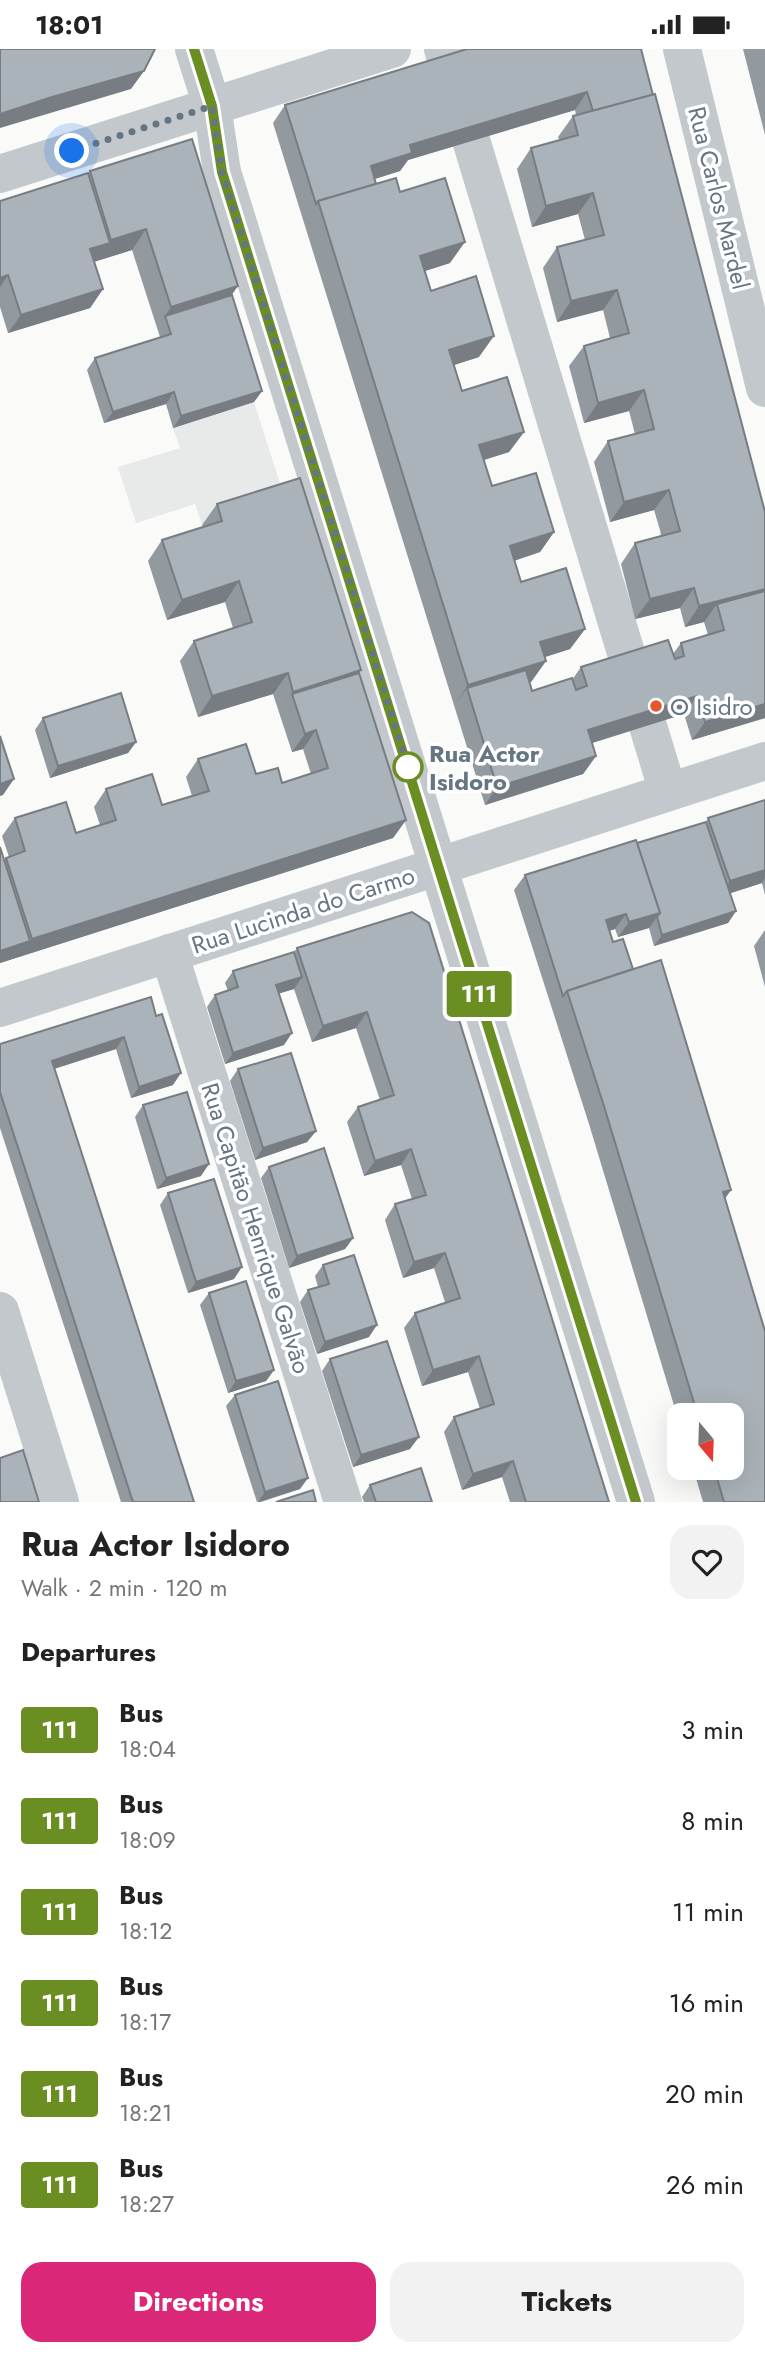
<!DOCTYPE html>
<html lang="en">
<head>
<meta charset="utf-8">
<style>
	:root { --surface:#fff; --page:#f2f2f2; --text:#222; --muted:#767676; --accent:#db2777 }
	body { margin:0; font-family:Jost,sans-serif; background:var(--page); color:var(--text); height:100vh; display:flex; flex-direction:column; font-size:26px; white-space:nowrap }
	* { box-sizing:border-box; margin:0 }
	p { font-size:23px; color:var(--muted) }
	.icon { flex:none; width:38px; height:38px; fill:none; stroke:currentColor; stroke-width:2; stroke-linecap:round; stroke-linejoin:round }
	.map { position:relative; height:1453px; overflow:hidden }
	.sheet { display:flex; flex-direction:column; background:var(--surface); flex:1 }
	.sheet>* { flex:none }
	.badge { padding:0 14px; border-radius:5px; font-size:24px; line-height:46px }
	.needle { width:46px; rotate:161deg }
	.controls { position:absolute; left:667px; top:1354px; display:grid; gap:14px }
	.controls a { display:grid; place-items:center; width:77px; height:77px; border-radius:14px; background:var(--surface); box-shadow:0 7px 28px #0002; font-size:35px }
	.you { position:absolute; width:35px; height:35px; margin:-18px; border:5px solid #fff; border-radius:50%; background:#1a73e8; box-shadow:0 0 0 10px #1a73e833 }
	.map>.badge { position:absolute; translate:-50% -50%; box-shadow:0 0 0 4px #fff }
	h2 { padding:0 21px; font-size:26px; line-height:63px }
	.round { display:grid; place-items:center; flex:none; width:74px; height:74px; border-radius:21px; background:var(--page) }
	.head { display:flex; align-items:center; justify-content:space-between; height:119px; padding:0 21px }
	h1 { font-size:33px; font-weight:700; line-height:52px }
	.button { display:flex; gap:14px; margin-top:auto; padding:14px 21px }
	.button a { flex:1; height:80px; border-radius:21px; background:var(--accent); color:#fff; font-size:28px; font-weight:700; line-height:80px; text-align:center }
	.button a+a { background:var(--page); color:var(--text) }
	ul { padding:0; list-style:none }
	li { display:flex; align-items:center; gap:21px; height:91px; padding:0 21px }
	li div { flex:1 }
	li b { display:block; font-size:26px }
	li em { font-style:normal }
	li .badge { min-width:77px; font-weight:700; text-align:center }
	.status { display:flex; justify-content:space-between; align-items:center; height:49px; padding:0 35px; background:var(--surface); direction:ltr }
	.status svg { height:19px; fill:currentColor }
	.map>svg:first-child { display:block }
</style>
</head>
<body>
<div class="status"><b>18:01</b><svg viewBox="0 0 49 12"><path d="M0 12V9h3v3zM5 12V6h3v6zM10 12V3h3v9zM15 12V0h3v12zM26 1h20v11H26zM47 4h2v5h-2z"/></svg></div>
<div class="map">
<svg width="765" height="1453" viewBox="0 0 765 1453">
	<rect width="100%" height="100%" fill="#fafaf8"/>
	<path fill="#e8e9e9" d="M254,353L285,450L202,476L195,455L136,474L118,418L180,399L173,379Z"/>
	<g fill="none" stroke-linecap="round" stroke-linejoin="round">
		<g stroke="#c3c8cc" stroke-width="38">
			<path d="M194,0L212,57L222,123L636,1453"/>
			<path d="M443,0L449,20"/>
			<path d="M682,0L765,339"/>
			<path d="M471,91L630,617"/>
			<path d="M0,125L392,0"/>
			<path d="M648,677L668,743"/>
			<path d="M169,904L343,1453"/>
			<path d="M0,959L765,712"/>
			<path d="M0,1262L60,1453"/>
		</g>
	</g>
	<g fill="#929a9f" fill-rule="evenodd">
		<path d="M641,0L765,669L692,691L684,665L592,694L596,707L583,725L485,756L273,74L285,56ZM575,61L576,66L573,67L558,88L560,92L531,99L517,120L532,178L578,165L585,191L557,198L543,219L557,273L603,261L610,289L584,297L569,317L584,374L629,362L635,385L608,392L594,413L610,473L654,461L660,481L661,487L635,494L621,515L635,570L680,559L685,578L704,573L708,586L681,594L673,605L581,618L572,631L532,642L530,633H531L546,612L545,608L570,600L585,580L521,533L515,511L540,503L554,483L492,437L484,411L509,403L524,383L462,342L454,316L479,308L431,242L425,222L450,214L400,143L376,135L375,130L400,122L408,111Z"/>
		<path d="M743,0H765V86Z"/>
		<path d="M90,122L232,246L262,342L254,353L173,379L166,355L104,374L87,321L95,309L160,288L132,201L94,213L103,240L90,259L8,284L0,258V152L88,124Z"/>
		<path d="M217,455L359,624L406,771L393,789L0,914V798L4,811L6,809L9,808L2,787L15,769L76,784L100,776L94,758L106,740L162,756L192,747L186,728L198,710L256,725L282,734L311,725L303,700L292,703L273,645L198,668L180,612L194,592L233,579L225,553L167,571L148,512L162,491L203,478L202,476Z"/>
		<path d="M43,669L136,693L128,704L50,729L35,681Z"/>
		<path d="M765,751V846L762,834L730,844L736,862L728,874L654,897L649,879L618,888L615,880L609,882L613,893L633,920L731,1141L725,1149L765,1453H703L693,1419H732V1367H679V1373L589,1075L514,841L525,826L637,794L706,773L708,769Z"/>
		<path d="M412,863L609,1453H510L502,1428L462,1441L444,1383L454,1368L480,1360L468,1323L422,1337L404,1279L415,1264L445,1253L434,1219L403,1229L385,1171L395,1155L412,1150L401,1116L364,1127L347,1073L358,1058L380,1051L356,979L312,993L294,940L279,944L284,996L225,1015L207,958L215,946L228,942L225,934L233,922L294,903L297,899Z"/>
		<path d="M765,881V938L754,897Z"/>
		<path d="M156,967L173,1036L131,1049L116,1000L54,1020L194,1453H121L0,1079V995Z"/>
		<path d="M238,1020L316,1082L307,1093L255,1111L230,1032Z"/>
		<path d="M143,1056L201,1127L157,1140L135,1068Z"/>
		<path d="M269,1118L353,1189L345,1200L289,1219L261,1129Z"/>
		<path d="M168,1144L234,1230L188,1244L160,1156Z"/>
		<path d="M323,1216L369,1288L317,1305L300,1253L308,1241L318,1238L315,1227Z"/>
		<path d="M209,1244L274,1321L266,1332L228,1344L200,1256Z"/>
		<path d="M330,1310L410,1400L353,1418L322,1322Z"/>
		<path d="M235,1346L300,1440L261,1453H257L226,1357Z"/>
		<path d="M370,1436L432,1453H364L362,1448Z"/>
	</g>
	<g fill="#777d82">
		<path d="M144,22L131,40L0,79V65L52,48Z"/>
		<path d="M587,43L575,61L408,111L400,122L358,135L371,117L410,96Z"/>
		<path d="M593,144L578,165L532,178L546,157Z"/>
		<path d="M146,180L132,201L77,218L90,200L110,194L111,191Z"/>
		<path d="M465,193L450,214L406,228L420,207Z"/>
		<path d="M8,226L0,238V229Z"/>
		<path d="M238,237L224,257L165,267L171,258Z"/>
		<path d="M103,240L90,259L8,284L21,266Z"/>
		<path d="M617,241L603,261L557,273L571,252Z"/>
		<path d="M494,287L479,308L435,322L449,301Z"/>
		<path d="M644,341L629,362L584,374L598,354Z"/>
		<path d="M262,342L254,353L173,379L181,367Z"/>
		<path d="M174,343L166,355L104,374L113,363Z"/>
		<path d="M524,383L509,403L464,417L479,396Z"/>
		<path d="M669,441L654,461L610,473L624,453Z"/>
		<path d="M554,483L540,503L496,518L510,497Z"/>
		<path d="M239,532L225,553L167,571L182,551Z"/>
		<path d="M694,539L680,559L635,570L650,550Z"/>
		<path d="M765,540V557L717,555L704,573L685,578L699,557Z"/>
		<path d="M585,580L570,600L526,614L540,593Z"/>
		<path d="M546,612L531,633L471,652L467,639L454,657L468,636Z"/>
		<path d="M361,621L347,642L292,645L279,663L293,643Z"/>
		<path d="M288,624L273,645L198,668L212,647Z"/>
		<path d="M697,647L684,665L576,699L588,681Z"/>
		<path d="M765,655V669L692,691L705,673Z"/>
		<path d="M316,681L303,700L292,703L305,685Z"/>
		<path d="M136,693L128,704L50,729L58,717Z"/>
		<path d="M596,707L583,725L485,756L497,738Z"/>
		<path d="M14,730L3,746L0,747V735Z"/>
		<path d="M406,771L393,789L0,914V902L30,892L32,890Z"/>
		<path d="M765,821V829L762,834L719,848L730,832Z"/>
		<path d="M736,862L728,874L654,897L662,886Z"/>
		<path d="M660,864L649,879L618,888L629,873Z"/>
		<path d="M626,865L615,880L595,886L606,871Z"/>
		<path d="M302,928L294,940L268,948L276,936Z"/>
		<path d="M367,963L356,979L312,993L323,977Z"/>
		<path d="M292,984L284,996L225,1015L233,1004Z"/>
		<path d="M124,988L116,1000L44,1023L52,1012Z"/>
		<path d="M181,1024L173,1036L131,1049L139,1038Z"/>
		<path d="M316,1082L307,1093L255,1111L263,1099Z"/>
		<path d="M411,1100L401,1116L364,1127L375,1112Z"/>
		<path d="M209,1115L201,1127L157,1140L166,1129Z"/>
		<path d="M731,1141L716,1162L723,1143Z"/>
		<path d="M353,1189L345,1200L289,1219L297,1207Z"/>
		<path d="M445,1204L434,1219L403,1229L414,1213Z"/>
		<path d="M242,1218L234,1230L188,1244L196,1233Z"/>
		<path d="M377,1276L369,1288L317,1305L325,1293Z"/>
		<path d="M479,1307L468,1323L422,1337L433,1321Z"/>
		<path d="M274,1321L266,1332L228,1344L236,1332Z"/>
		<path d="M419,1388L410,1400L353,1418L361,1406Z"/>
		<path d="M513,1412L502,1428L462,1441L473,1425Z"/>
		<path d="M308,1429L300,1440L258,1453L265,1443Z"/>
	</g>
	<g fill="#aab3b9" stroke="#777d82" stroke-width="2">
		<path d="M0,0H155L144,22L52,48L0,65Z"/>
		<path d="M467,0H641L653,46L593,62L587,43L410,96L412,104L371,117L376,135L318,152L316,155L285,56Z"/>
		<path d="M655,45L765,463V540L699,557L694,539L650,550L635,494L680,482L674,460L669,441L624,453L608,392L654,380L644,341L598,354L584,297L629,284L617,241L571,252L557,198L604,186L593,144L546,157L531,99L578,86L573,67Z"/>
		<path d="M192,90L238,237L171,258L146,180L111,191L90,122Z"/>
		<path d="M88,124L110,194L90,200L103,240L21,266L8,226L0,229V152Z"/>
		<path d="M396,129L400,143L445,129L465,193L420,207L431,242L476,227L494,287L449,301L462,342L507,328L524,383L479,396L492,437L536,424L554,483L510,497L521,533L566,519L585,580L540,593L546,612L468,636L318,152Z"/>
		<path d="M232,246L262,342L181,367L174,343L113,363L95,309L171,285L165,267Z"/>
		<path d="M300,429L361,621L293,643L288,624L212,647L194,592L252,573L239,532L182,551L162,491L222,472L217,455Z"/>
		<path d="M765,542V655L705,673L697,647L588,681L596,707L497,738L467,639L526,621L532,642L572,629L576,641L587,637L581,618L668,591L675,610L684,607L681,594L724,581L717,555Z"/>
		<path d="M359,624L406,771L32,890L6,809L25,802L15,769L66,753L76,784L116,771L106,740L152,725L162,756L209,742L198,710L246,695L256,725L278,719L282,734L328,719L316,681L305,685L292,645Z"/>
		<path d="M121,644L136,693L58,717L43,669Z"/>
		<path d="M0,687L14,730L0,735Z"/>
		<path d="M765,751V821L730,832L708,769Z"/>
		<path d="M706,773L736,862L662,886L657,868L660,864L637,794Z"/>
		<path d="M636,791L660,864L629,873L626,865L606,871L613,893L623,890L633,920L567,942L563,947L525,826Z"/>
		<path d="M0,798L30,892L0,902Z"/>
		<path d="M412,863L429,874L609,1453H526L513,1412L473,1425L454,1368L494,1355L479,1307L433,1321L415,1264L460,1249L445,1204L414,1213L395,1155L426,1146L411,1100L375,1112L358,1058L394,1046L367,963L323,977L297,899Z"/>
		<path d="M294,903L302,928L276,936L292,984L233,1004L215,946L238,938L233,922Z"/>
		<path d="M661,911L731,1141L723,1143L765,1282V1453H724L714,1419H732V1367H698L603,1054L567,942Z"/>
		<path d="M151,948L156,967L162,965L181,1024L139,1038L124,988L52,1012L194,1453H133L0,1043V995Z"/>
		<path d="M291,1004L316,1082L263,1099L238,1020Z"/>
		<path d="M187,1043L209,1115L166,1129L143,1056Z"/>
		<path d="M324,1099L353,1189L297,1207L269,1118Z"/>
		<path d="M214,1130L242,1218L196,1233L168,1144Z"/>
		<path d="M354,1206L377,1276L325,1293L308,1241L329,1235L323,1216Z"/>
		<path d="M246,1232L274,1321L236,1332L209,1244Z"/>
		<path d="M387,1292L419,1388L361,1406L330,1310Z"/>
		<path d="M278,1332L308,1429L265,1443L235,1346Z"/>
		<path d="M23,1401L39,1453H0V1409Z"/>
		<path d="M421,1419L432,1453H376L370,1436Z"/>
		<path d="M313,1441L316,1453H276Z"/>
	</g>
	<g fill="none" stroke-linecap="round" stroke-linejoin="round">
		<defs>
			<path id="line" d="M194,0L212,57L222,123L636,1453"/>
		</defs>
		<use href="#line" stroke="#fff" stroke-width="16"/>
		<use href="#line" stroke="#6b8e23" stroke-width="10"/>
		<path stroke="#657683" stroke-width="7" stroke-dasharray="0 12.6" d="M72,102L212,57L222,123L408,718"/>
	</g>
	<circle fill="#e4572e" stroke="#fff" stroke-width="2.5" cx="656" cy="657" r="7"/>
	<circle fill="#fff" stroke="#6b8e23" stroke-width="3.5" cx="408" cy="718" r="14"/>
	<g text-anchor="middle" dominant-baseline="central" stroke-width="7" stroke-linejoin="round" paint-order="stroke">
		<g font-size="24" fill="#657683" stroke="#fff">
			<text transform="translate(719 149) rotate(76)">Rua Carlos Mardel</text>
			<text transform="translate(303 861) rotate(-18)">Rua Lucinda do Carmo</text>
			<text transform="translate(256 1179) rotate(72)">Rua Capitão Henrique Galvão</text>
		</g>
		<g font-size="24" fill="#657683" stroke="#fff" text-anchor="start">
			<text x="670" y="657">O Isidro</text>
		</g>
		<g font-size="24" font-weight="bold" fill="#657683" stroke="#fff" text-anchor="start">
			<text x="429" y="704">Rua Actor<tspan x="429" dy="28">Isidoro</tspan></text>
		</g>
	</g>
</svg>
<div class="controls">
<a><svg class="needle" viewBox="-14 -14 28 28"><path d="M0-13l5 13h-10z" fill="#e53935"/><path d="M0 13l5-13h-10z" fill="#767676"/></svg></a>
</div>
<div class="you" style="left:72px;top:102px"></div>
<b class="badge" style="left:479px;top:945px;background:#6b8e23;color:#fff">111</b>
</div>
<section class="sheet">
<div class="head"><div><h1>Rua Actor Isidoro</h1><p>Walk · 2 min · 120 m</p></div><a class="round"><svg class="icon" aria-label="heart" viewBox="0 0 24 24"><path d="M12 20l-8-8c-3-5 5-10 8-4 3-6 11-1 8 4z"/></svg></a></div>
<h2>Departures</h2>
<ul>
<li><span class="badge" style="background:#6b8e23;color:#fff">111</span><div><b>Bus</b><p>18:04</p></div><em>3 min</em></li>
<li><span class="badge" style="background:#6b8e23;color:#fff">111</span><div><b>Bus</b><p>18:09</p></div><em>8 min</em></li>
<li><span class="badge" style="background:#6b8e23;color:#fff">111</span><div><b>Bus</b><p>18:12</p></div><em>11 min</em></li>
<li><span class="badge" style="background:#6b8e23;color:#fff">111</span><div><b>Bus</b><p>18:17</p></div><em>16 min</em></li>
<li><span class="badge" style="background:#6b8e23;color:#fff">111</span><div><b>Bus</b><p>18:21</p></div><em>20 min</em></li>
<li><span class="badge" style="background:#6b8e23;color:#fff">111</span><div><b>Bus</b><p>18:27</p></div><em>26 min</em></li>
</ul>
<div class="button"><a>Directions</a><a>Tickets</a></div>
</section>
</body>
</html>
